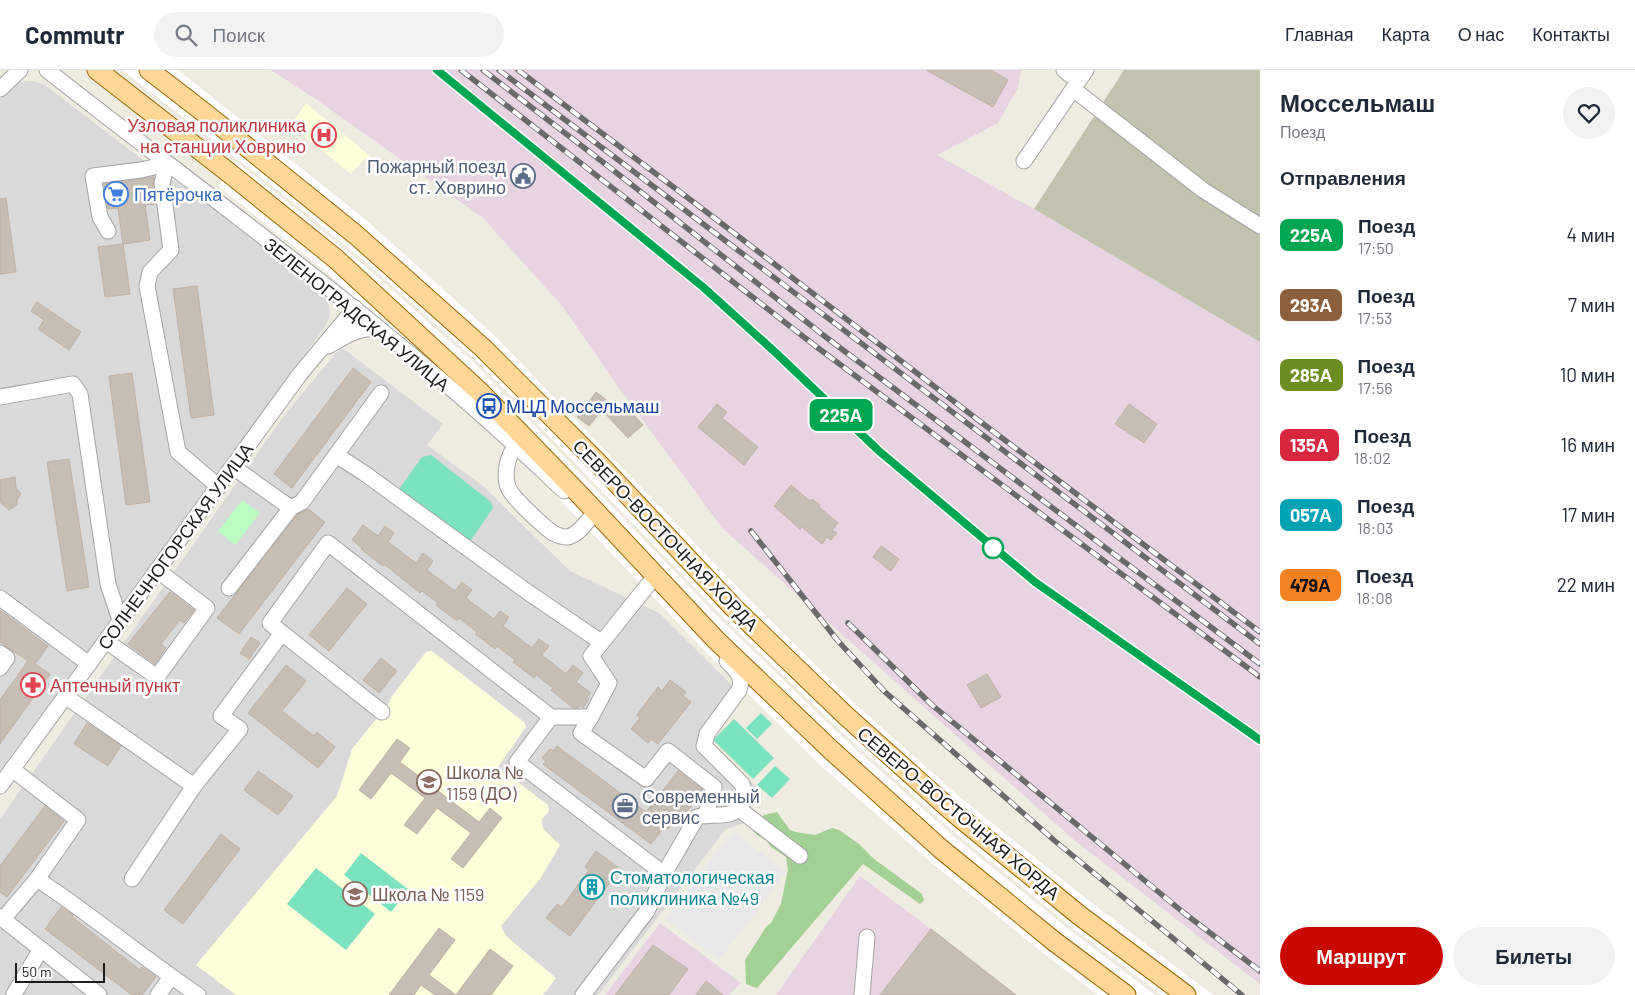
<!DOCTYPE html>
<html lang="ru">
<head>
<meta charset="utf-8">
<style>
	:root { --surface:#fff; --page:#f2f2f3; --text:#1f2937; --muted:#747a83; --line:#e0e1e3; --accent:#c90800 }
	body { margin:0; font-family:Barlow,sans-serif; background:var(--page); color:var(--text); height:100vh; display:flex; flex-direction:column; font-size:19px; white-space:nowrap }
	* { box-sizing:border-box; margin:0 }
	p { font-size:16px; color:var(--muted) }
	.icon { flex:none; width:28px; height:28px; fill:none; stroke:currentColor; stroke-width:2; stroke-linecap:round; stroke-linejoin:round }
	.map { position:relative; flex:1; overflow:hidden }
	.panel { display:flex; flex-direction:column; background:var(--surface); width:375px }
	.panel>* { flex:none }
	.badge { padding:0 10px; border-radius:8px; font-size:18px; line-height:32px }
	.scale { position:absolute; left:15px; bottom:12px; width:90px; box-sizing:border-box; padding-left:5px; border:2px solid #1c1c1c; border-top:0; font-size:14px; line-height:18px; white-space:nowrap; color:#1c1c1c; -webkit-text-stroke:4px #fff; paint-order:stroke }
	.map>.badge { position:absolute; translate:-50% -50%; box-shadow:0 0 0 2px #fff }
	h2 { padding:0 20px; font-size:19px; line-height:45px }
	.round { display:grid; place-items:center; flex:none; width:52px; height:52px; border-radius:26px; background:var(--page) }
	.summary { display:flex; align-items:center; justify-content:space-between; height:85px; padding:0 20px }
	h1 { font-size:24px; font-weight:800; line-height:38px }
	.cta { display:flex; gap:10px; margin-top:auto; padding:10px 20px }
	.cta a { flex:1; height:58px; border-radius:30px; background:var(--accent); color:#fff; font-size:20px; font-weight:800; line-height:58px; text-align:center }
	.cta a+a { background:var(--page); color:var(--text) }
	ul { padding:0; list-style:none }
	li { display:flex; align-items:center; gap:15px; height:70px; padding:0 20px }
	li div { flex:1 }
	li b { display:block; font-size:19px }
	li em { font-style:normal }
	li .badge { min-width:55px; font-weight:700; text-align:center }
	header { display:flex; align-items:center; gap:30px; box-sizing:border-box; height:70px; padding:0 25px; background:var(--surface); border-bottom:1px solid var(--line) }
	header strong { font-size:24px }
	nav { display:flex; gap:28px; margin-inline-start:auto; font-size:18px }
	.search { width:350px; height:45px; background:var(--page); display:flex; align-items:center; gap:12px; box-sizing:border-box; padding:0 18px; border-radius:28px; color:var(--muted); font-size:19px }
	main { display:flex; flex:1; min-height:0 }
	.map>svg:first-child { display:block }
</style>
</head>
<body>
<header>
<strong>Commutr</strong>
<div class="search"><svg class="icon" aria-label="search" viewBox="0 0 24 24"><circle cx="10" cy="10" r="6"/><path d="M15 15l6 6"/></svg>Поиск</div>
<nav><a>Главная</a><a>Карта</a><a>О нас</a><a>Контакты</a></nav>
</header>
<main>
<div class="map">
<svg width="1260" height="925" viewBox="0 0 1260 925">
	<rect width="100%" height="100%" fill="#eeebe1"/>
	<g fill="#dad9d9">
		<path d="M29,11L37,12L45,15L139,87L196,125L318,220L328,232L330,242L329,249L325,257L0,701V28L9,19L19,12Z"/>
		<path d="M341,277L443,354L427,375L483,416L570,501L659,543L744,627L709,670L759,719L747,752L725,760L598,925H0V749L283,347Z"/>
	</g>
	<g fill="#e8d3e3">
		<path d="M271,0H1021L1018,18L998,53L937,85L1034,139L1260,272V914L1074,770L722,458L614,311L563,237L483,148L317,30Z"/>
		<path d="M860,806L931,859L1016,925H776Z"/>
		<path d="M660,853L741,913L729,925H605Z"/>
	</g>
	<g fill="#fdffda">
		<path d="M306,33L370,86L365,90L364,89L351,104L291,55Z"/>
		<path d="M432,581L524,652L526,657L498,697L548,735L549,741L542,749V755L544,760L560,775L540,809L501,856L506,866L556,908L543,925H236L196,895L337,726L352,679L389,633L392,626L426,582Z"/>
	</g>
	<path fill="#c2c3ac" d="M1124,0H1260V272L1034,139Z"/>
	<path fill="#a3d094" d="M777,742L790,760L796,762L815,765L832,758L839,760L859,774L874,789L922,824L924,830L920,834L863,794L757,918L746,914L745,890L766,857L771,853L781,834L788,800L786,787L771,777L767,771L757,765L753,761L764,745Z"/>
	<path fill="#bbfcc3" d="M242,430L260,443L235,475L218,461Z"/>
	<g fill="#7ae2be">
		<path d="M431,385L491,432L493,438L471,470L462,471L402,425L400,418L422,387Z"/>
		<path d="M761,643L772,654L757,669L746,658Z"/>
		<path d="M734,649L774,688L753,709L713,670Z"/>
		<path d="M775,696L790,709L772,728L757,715Z"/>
		<path d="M361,783L409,820L391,842L344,805Z"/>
		<path d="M316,798L375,844L346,880L287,834Z"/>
	</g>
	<path fill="#e8e8e8" d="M733,761L786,802L719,890L665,849Z"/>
	<g fill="#fff">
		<path d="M122,0H178L365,149L495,266L746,526L854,633L961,728L1088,830L1213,925H1162L1073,858L952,760L839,659L725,549L475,289L368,194L289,129Z"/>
		<path d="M236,92L287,132L366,197L472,291L723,552L837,662L953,766L1071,861L1155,925H1098L1048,887L932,793L819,694L706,582L469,335L326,202L218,116Z"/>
	</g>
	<g fill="#c6bdb4" stroke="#c1b1a3">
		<path d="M926,0H991L1008,10L993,37Z"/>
		<path d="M154,107L153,114L155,134L145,135L150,170L123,174L118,138L108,139L104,114Z"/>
		<path d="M6,128L16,202L0,204V129Z"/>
		<path d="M123,174L130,224L105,227L98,177Z"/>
		<path d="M197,216L214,345L191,348L173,219Z"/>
		<path d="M37,232L81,262L69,280L38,259L44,250L31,241Z"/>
		<path d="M353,298L371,312L292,418L274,404Z"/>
		<path d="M132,303L150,432L126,435L109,306Z"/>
		<path d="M596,322L613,335L615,333L621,339L625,335L643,355L628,368L602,340L589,356L577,347Z"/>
		<path d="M717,334L727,342L722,348L758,377L744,395L698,357Z"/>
		<path d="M1129,334L1157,354L1144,373L1115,354Z"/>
		<path d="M69,389L89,517L67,521L47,392Z"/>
		<path d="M15,407L16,418L21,424L17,430V435L9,440L0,432V410Z"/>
		<path d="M791,415L810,431L812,429L820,435L819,437L838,453L832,460L837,463L831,470L827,467L822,474L802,457L800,459L774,436Z"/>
		<path d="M308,439L325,452L239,564L217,548L297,445Z"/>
		<path d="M363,455L378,466L385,456L394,463L388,472L416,493L423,483L433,491L427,500L455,521L462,512L472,520L466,528L494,549L500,541L509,547L503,556L532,578L539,569L549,576L542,585L566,604L573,595L583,603L576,612L591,623L587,627L589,629L583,638L580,635L578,638H573L551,620L553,618L536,605L534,608L513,592L515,590L497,576L495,579L475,564L477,562L459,548L457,551L436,535L438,533L422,521L420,523L384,494L383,496L361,479L362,478L352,470Z"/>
		<path d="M881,476L899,489L891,501L873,487Z"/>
		<path d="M347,518L367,534L329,581L309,565Z"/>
		<path d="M170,522L194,540L184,553L180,550L161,574L166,578L155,594L128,574Z"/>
		<path d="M0,540L48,576L35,594L50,604L0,674V630L28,591L0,572Z"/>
		<path d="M251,567L260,573L249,589L240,583Z"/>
		<path d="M381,588L397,601L379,623L363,610Z"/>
		<path d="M286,595L306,611L282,641L314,666L317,662L335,677L318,698L248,643Z"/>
		<path d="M987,604L1001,627L981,638L967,615Z"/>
		<path d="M670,610L686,622L683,626L691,632L658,674L651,669L648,673L631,659L640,648L637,645L651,626L658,617L662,621Z"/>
		<path d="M87,653L121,676L108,696L74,674Z"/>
		<path d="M397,669L410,678L400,692L479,752L490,738L502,748L463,798L451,789L471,763L437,738L417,764L404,755L425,728L391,703L371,729L359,720Z"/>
		<path d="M557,676L646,742L678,701L703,720L684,746L680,743L668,759L665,756L651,774L543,694L546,691L542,688L550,679L553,681Z"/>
		<path d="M258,701L293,726L278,745L244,720Z"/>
		<path d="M45,736L64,751L7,827L0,822V796Z"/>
		<path d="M221,764L240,779L183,854L164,840Z"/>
		<path d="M596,781L620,799L570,866L546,848L557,834L562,837L589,800L585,797Z"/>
		<path d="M61,837L73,845L72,847L140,900L142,897L156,907L142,925H132L45,859Z"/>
		<path d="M439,858L455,870L429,905L456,925L490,879L513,896L491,925H435L421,915L414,925H389Z"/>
		<path d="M931,859L1016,925H880Z"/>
		<path d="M653,875L688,899L669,925H615Z"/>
		<path d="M706,911L723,925H696Z"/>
	</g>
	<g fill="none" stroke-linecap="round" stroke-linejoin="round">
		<defs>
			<g id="minor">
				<path d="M47,0C221,137 404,266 564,421"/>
				<path d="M1064,0L1070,5L1086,0"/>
				<path d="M0,19L20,0"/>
				<path d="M1073,19L1203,120L1260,156"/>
				<path d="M1024,91L1086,0"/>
				<path d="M108,161L100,147L93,106L141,100L167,94L162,113L171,180L150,202L147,216L178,382L219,417"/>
				<path d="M328,276C346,266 360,255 381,260"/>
				<path d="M0,327L73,314L80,324L108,514L120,550"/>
				<path d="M517,375C507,384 503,407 509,419C514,429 543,456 553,463C557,465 562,467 567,467C577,466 585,454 591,447"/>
				<path d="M336,385L364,403L529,523L601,572"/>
				<path d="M233,397L291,438"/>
				<path d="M229,518L291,438L302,432L381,323"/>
				<path d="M0,528L89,594"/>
				<path d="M282,563L382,642"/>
				<path d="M106,571L157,607L207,538L157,500"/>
				<path d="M0,583L7,588L0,598"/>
				<path d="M65,626L194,716L240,659L221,646L282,563L270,553L328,473L551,647H591L609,613L591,586L651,511"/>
				<path d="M551,647L517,692L664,804"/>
				<path d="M591,647L581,663L646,709L668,681L714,717L706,744"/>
				<path d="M12,699L78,750L37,809"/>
				<path d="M0,716L300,304L355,238"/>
				<path d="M739,739L800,786"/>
				<path d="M132,809L194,716"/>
				<path d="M0,847L99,925"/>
				<path d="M3,849L37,809C92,845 143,888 198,925"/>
				<path d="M14,924L41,879"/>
				<path d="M158,925L171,907"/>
				<path d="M583,925L647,841L664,804L697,747C712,742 733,751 742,734C746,727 745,721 742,714L704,676L707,664L739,620C744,607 736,600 727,591"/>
				<path d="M862,925L867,867"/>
			</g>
			<g id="major">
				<path d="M97,0L228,102L336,189L481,323L579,424L716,570L830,679L941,779L1055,872L1126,925"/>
				<path d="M149,0L206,44L356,165L483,278L598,393L734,538L845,645L953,742L1079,845L1186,925"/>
			</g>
		</defs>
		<use href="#minor" stroke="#a3a3a3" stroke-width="17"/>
		<use href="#major" stroke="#956a00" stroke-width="21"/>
		<use href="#minor" stroke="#fff" stroke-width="15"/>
		<use href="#major" stroke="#ffd696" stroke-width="19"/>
		<defs>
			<g id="rail">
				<path d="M437,0L703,217L775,282L879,381L1035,512L1260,670"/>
				<path d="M461,0L818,278L1260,607"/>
				<path d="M483,0L604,93L827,268L1260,594"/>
				<path d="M499,0L1260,574"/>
				<path d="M518,0L700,137L986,356L1260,562"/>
				<path d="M751,461L838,571L885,622L1055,771L1242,925"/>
				<path d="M848,553L932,635L1184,843L1260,901"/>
			</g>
		</defs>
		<use href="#rail" stroke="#6a6a6a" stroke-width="5.5"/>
		<use href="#rail" stroke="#fff" stroke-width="4" stroke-dasharray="11" stroke-linecap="butt"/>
	</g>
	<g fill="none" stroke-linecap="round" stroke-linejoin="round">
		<defs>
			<path id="line" d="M437,0L703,217L775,282L879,381L1035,512L1260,670"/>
		</defs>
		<use href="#line" stroke="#fff" stroke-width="11"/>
		<use href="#line" stroke="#00a651" stroke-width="8"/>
	</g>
	<defs>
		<symbol id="hospital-ring" viewBox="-11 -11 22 22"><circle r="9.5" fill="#fff" stroke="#e0444e" stroke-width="1.5"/><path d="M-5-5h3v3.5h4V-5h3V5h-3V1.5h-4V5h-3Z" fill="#e0444e"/></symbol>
		<symbol id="civic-ring" viewBox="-11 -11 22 22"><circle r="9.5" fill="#fff" stroke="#5c6f8a" stroke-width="1.5"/><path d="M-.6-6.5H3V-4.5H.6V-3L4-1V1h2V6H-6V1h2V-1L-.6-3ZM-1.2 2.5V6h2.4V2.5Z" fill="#5c6f8a"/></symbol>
		<symbol id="supermarket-ring" viewBox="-11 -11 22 22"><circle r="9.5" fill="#fff" stroke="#3f7fe0" stroke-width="1.5"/><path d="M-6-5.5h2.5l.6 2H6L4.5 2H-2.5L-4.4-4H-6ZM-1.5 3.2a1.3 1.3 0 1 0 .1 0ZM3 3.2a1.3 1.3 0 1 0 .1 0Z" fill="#3f7fe0"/></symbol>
		<symbol id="bus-ring" viewBox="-11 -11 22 22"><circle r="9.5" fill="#fff" stroke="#1a4fb4" stroke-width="1.5"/><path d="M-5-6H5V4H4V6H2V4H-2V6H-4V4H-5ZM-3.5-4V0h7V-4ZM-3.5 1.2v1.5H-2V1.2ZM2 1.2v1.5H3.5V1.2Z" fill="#1a4fb4"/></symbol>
		<symbol id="pharmacy-ring" viewBox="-11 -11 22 22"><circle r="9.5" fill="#fff" stroke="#e0444e" stroke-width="1.5"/><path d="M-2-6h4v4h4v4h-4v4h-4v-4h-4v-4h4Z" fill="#e0444e"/></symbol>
		<symbol id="school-ring" viewBox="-11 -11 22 22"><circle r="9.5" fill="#fff" stroke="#8d6e63" stroke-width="1.5"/><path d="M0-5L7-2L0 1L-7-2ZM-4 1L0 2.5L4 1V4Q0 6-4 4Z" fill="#8d6e63"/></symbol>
		<symbol id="office-ring" viewBox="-11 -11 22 22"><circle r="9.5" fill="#fff" stroke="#5c6f8a" stroke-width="1.5"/><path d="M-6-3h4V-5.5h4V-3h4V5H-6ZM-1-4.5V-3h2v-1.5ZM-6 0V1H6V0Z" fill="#5c6f8a"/></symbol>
		<symbol id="building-ring" viewBox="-11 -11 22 22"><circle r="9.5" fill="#fff" stroke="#0f9aa8" stroke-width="1.5"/><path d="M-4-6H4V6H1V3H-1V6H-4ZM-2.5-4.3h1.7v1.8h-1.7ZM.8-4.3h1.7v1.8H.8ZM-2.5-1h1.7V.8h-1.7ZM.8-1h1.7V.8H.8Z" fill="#0f9aa8"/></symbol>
	</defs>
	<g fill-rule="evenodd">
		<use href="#hospital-ring" x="310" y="51" width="28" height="28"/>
		<use href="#civic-ring" x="509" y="92" width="28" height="28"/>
		<use href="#supermarket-ring" x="102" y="110" width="28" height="28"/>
		<use href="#bus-ring" x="475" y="322" width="28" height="28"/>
		<use href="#pharmacy-ring" x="19" y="601" width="28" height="28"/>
		<use href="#school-ring" x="415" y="698" width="28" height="28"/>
		<use href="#office-ring" x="611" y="722" width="28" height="28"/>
		<use href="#building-ring" x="578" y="803" width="28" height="28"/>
		<use href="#school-ring" x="341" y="810" width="28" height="28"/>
	</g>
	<circle fill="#fff" stroke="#00a651" stroke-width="2.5" cx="993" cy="478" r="10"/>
	<g text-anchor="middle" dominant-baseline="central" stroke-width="5" stroke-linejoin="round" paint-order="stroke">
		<g font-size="18" fill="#be3a42" stroke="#fff" text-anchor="end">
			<text x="306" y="55">Узловая поликлиника<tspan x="306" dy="21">на станции Ховрино</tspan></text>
			<text x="50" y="615" text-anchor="start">Аптечный пункт</text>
		</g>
		<g font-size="18" fill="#4e5e75" stroke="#fff" text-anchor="end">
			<text x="506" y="96">Пожарный поезд<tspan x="506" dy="21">ст. Ховрино</tspan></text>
			<text x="642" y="726" text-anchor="start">Современный<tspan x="642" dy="21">сервис</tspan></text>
		</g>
		<g font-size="18" fill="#366cbe" stroke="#fff" text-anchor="start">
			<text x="134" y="124">Пятёрочка</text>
		</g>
		<g font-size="18" fill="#1c1c1c" stroke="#fff">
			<text transform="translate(357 244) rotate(39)">ЗЕЛЕНОГРАДСКАЯ УЛИЦА</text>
			<text transform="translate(666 465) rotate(46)">СЕВЕРО-ВОСТОЧНАЯ ХОРДА</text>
			<text transform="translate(175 476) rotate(-54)">СОЛНЕЧНОГОРСКАЯ УЛИЦА</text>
			<text transform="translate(959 743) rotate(40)">СЕВЕРО-ВОСТОЧНАЯ ХОРДА</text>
		</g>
		<g font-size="18" fill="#164399" stroke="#fff" text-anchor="start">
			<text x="506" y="336">МЦД Моссельмаш</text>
		</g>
		<g font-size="18" fill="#785e54" stroke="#fff" text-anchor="start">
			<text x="446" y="702">Школа №<tspan x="446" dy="21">1159 (ДО)</tspan></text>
			<text x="372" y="824">Школа № 1159</text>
		</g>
		<g font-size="18" fill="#0d838f" stroke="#fff" text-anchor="start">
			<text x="610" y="807">Стоматологическая<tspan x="610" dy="21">поликлиника №49</tspan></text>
		</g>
	</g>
</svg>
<div class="scale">50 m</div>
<b class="badge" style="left:841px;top:345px;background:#00a651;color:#fff">225А</b>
</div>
<section class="panel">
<div class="summary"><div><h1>Моссельмаш</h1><p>Поезд</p></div><a class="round"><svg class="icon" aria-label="heart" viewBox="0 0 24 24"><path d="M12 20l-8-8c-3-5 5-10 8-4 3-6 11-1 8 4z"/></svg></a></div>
<h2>Отправления</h2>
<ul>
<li><span class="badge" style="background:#00a651;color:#fff">225А</span><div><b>Поезд</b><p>17:50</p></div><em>4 мин</em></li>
<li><span class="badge" style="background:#8b5e3c;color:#fff">293А</span><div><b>Поезд</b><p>17:53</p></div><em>7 мин</em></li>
<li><span class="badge" style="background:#6b8e23;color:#fff">285А</span><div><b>Поезд</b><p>17:56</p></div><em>10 мин</em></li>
<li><span class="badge" style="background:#d7263d;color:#fff">135А</span><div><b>Поезд</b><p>18:02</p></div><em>16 мин</em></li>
<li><span class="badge" style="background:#00a3b4;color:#fff">057А</span><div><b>Поезд</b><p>18:03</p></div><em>17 мин</em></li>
<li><span class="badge" style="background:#f58220;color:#111">479А</span><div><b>Поезд</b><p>18:08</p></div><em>22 мин</em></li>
</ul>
<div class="cta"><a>Маршрут</a><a>Билеты</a></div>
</section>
</main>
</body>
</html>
